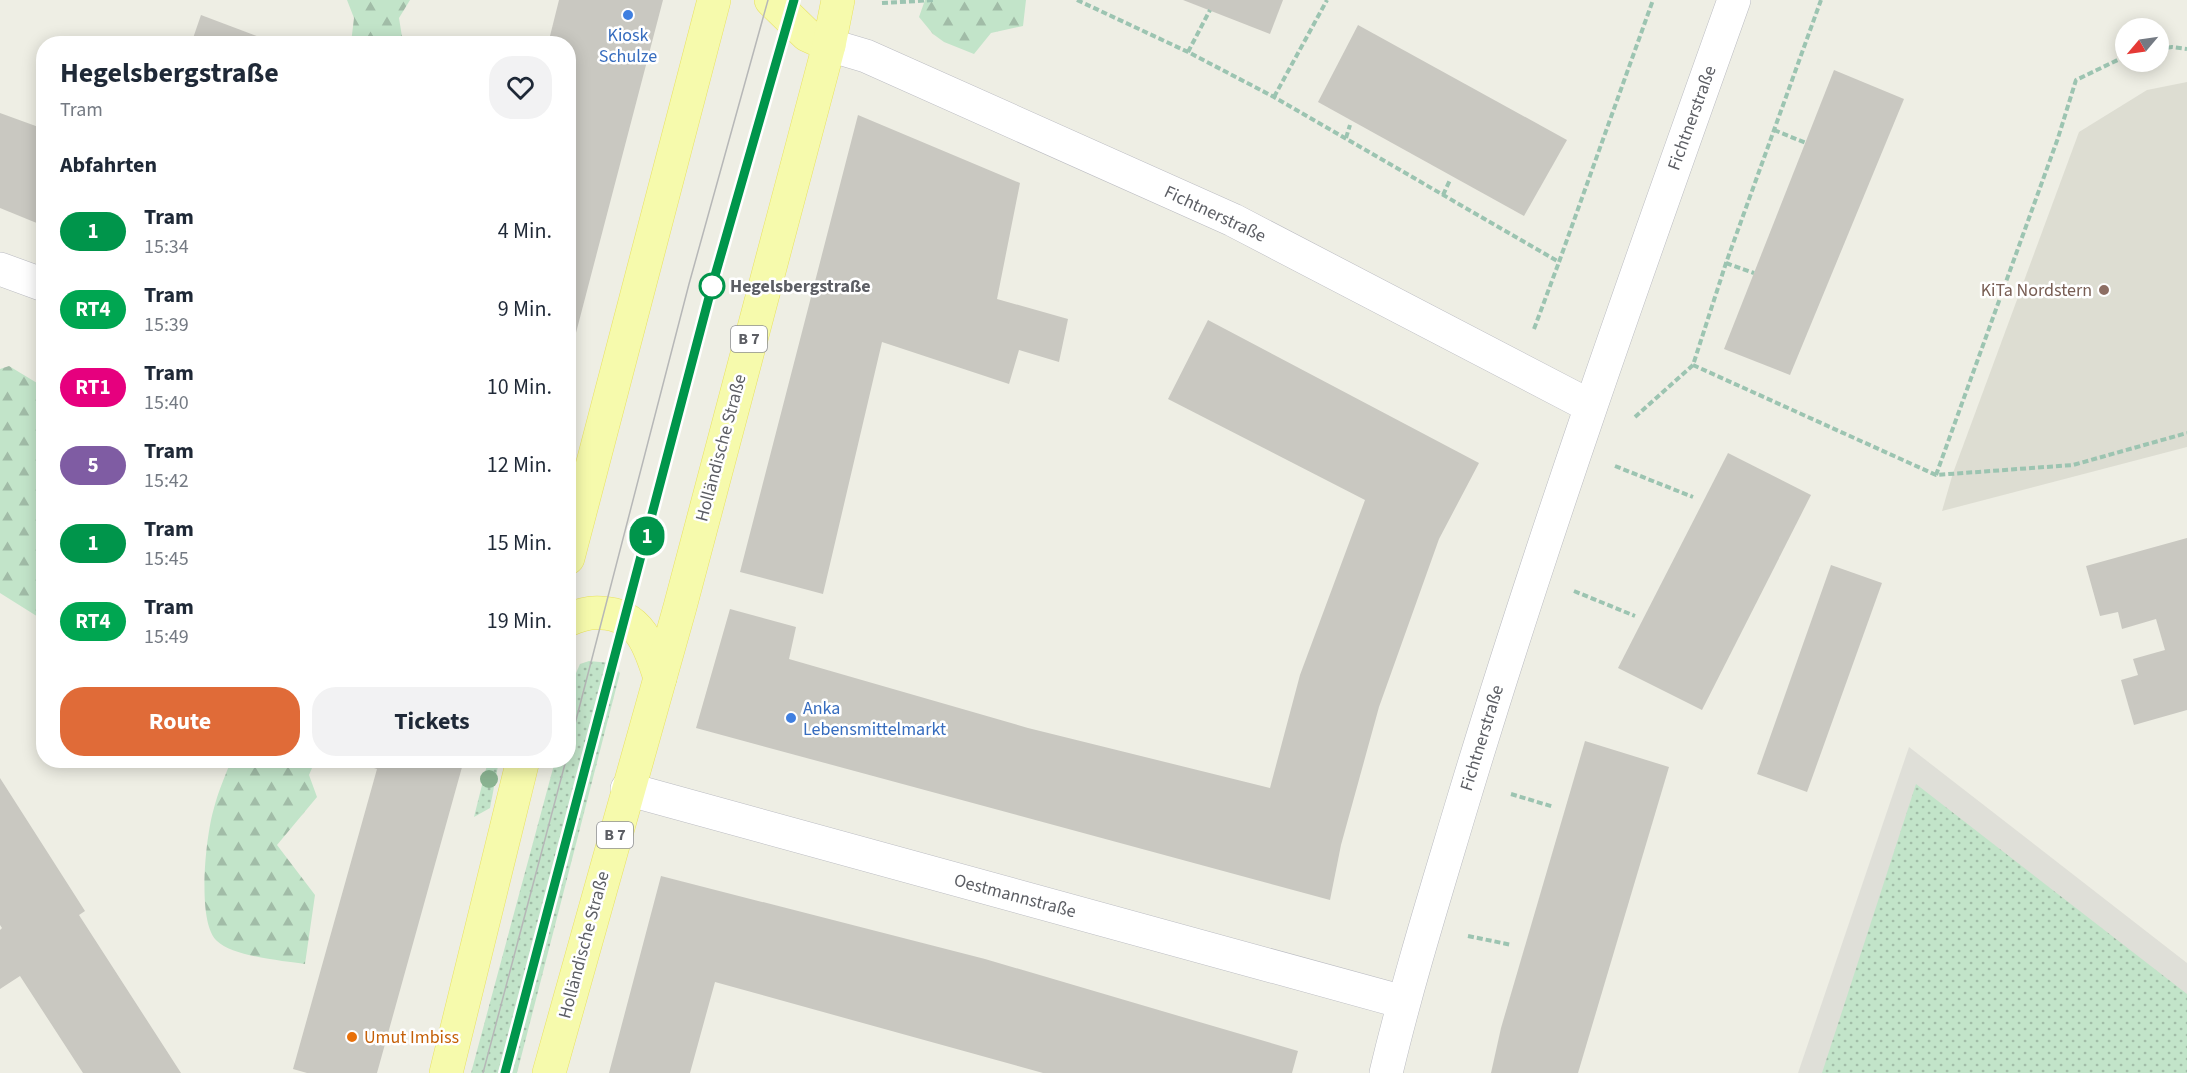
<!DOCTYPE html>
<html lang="de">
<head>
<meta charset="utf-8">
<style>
	:root { --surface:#fff; --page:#f2f2f3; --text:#1f2937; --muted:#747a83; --accent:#e06b38 }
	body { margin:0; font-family:"Source Sans 3",sans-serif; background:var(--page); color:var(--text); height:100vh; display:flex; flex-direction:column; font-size:22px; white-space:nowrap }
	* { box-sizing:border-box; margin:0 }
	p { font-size:20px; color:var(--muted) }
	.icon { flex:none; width:33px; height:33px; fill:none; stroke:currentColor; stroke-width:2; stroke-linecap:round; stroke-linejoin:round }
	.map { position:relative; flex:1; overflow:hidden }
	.drawer { position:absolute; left:36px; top:36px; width:540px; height:732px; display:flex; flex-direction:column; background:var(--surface); border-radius:24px; box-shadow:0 3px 15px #0003 }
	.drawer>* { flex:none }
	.badge { padding:0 12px; border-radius:20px; font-size:21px; line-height:39px }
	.needle { width:39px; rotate:241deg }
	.tools { position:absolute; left:2115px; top:18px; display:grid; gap:12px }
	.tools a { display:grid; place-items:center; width:54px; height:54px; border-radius:50%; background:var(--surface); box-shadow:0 3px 15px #0003; font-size:30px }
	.map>.badge { position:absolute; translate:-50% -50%; box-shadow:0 0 0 3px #fff }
	h2 { padding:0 24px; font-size:22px; line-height:54px }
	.round { display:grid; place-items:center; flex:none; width:63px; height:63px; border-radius:24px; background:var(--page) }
	.summary { display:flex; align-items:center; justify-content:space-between; height:102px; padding:0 24px }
	h1 { font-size:28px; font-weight:700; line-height:45px }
	.cta { display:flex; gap:12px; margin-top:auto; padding:12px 24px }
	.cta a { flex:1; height:69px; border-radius:24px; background:var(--accent); color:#fff; font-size:24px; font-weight:700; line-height:69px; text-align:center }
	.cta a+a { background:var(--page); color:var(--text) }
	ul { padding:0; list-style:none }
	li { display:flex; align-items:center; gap:18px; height:78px; padding:0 24px }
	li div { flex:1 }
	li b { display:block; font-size:22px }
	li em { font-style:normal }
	li .badge { min-width:66px; font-weight:700; text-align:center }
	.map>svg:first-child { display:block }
</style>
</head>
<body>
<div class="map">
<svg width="2187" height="1073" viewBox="0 0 2187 1073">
	<defs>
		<pattern id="grass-dots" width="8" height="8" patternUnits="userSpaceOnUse" patternTransform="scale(1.5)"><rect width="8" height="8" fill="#c2e4c9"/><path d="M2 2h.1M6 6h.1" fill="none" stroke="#a1bca7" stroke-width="1.8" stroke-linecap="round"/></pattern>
		<pattern id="forest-firs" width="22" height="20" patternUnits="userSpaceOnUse" patternTransform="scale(1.5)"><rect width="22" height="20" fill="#c2e4c9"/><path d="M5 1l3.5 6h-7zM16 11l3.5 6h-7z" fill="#a1bca7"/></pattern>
	</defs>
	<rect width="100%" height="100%" fill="#eeeee4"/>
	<path fill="#dfdfd8" d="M1909,747L2187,963V1073H1798Z"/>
	<path fill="#ddddd2" d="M2187,82V447L1942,511L1953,473L2079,132L2147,90Z"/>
	<g fill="url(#grass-dots)">
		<path d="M589,661L610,663L620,673L517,1073H471L555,761L568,760C568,727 565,695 580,664Z"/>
		<path d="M488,761H499L490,808L474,817Z"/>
		<path d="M1916,784L2187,994V1073H1822Z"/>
	</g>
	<g fill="url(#forest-firs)">
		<path d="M347,0H410L399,18L403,43H351L354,18Z"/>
		<path d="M925,0H1026L1023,26L991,33L974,54L944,42L933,34L919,17Z"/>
		<path d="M9,366L37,383L43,394V430L39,444L44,469L43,620L0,593V369Z"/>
		<path d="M231,761H315L309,775L317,797L277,845L315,895L305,964C283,961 232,956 217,941C196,922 206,834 214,808C218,792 225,776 231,761Z"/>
	</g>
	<g fill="#c9c8c1">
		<path d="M559,0H663L571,352L568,351V44H548Z"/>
		<path d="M1183,0H1283L1270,34Z"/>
		<path d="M201,15L275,43L274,44H191Z"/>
		<path d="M1358,25L1567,140L1524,216L1318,102Z"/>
		<path d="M1834,70L1904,99L1790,375L1724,349Z"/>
		<path d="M0,113L44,129V226L0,208Z"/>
		<path d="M858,115L1020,183L997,299L1068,319L1059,362L1019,350L1009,384L882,342L823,594L740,572Z"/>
		<path d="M1208,320L1479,463L1439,539L1379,707L1341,845L1330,900L696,728L730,609L796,627L789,659L1028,728L1270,788L1300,675L1365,500L1168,399Z"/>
		<path d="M1728,453L1811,495L1702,710L1618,668Z"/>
		<path d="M2187,538V710L2134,725L2121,680L2138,675L2133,659L2165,650L2156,619L2122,629L2118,612L2100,616L2086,566Z"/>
		<path d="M1831,565L1882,583L1807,792L1757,774Z"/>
		<path d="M1585,741L1669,767L1578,1073H1491L1501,1028Z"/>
		<path d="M369,760H464L377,1073H307L293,1069L377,769L368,766Z"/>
		<path d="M0,778L85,911L79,915L181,1073H83L20,976L0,989V930L2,928L0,925Z"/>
		<path d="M661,876L985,959L1298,1051L1292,1073H1043L715,982L690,1073H609Z"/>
	</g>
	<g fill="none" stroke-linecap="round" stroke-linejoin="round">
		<defs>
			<g id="street">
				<path d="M829,45L866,56L1233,220L1590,406"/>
				<path d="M0,269L44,285"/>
				<path d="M627,789L1403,1002"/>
				<path d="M1386,1073C1407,985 1434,898 1460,811C1542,538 1638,269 1734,0"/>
			</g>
			<g id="primary">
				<path d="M771,0L807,35L829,45"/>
				<path d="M568,558L714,0"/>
				<path d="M568,620C579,615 589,612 601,613C640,614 650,646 660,678"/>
				<path d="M446,1073L523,760"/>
				<path d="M549,1073L680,607L829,45L838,0"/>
			</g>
		</defs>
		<use href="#street" stroke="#bbbcc2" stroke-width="34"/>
		<use href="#primary" stroke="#e9e261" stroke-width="34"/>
		<g stroke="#9cc4b1" stroke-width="4" stroke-dasharray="6 3" stroke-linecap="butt">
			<path d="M1077,0L1188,52L1274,97L1559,262L1653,0"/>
			<path d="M882,3L935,0"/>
			<path d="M2158,49L2172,47L2187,49"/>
			<path d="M1188,52L1210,10"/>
			<path d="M1274,97L1327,0"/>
			<path d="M1774,130L1806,143"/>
			<path d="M1346,138L1350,125"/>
			<path d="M1443,195L1450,180"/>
			<path d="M1726,263L1754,273"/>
			<path d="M1534,329L1559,262"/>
			<path d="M1693,365L1936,475L2073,465L2187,433"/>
			<path d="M1635,417L1693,365L1726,263L1821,0"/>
			<path d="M1615,466L1693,497"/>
			<path d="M1936,475L2058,138L2076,80L2126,56"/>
			<path d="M1574,591L1635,616"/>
			<path d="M1511,794L1554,807"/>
			<path d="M1468,936L1512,945"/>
		</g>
		<use href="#street" stroke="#fff" stroke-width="33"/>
		<use href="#primary" stroke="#f6faac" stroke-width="33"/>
		<g stroke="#b6b7b7" stroke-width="1.5">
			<path d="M568,751L689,284L768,0"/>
			<path d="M483,1073L566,760"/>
			<path d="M505,1073L712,286L794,0"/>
		</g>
	</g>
	<circle fill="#8bb492" cx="489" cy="779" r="9"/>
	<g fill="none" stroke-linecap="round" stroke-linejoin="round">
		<defs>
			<path id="line" d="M505,1073L712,286L794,0"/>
		</defs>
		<use href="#line" stroke="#fff" stroke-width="14"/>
		<use href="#line" stroke="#00954b" stroke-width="9"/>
	</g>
	<g fill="#3f7fe0" stroke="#fff" stroke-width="2">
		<circle cx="628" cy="15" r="6"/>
		<circle cx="791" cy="718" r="6"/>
	</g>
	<circle fill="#fff" stroke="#00954b" stroke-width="3" cx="712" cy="286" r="12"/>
	<circle fill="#8d6e63" stroke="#fff" stroke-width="2" cx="2104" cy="290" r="6"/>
	<circle fill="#e8710a" stroke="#fff" stroke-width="2" cx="352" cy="1037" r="6"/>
	<g text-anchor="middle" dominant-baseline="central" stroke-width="5" stroke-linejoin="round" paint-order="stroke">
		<g fill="#fff" stroke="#8d8e92" stroke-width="1.5">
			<rect x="731" y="326" width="36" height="26" rx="4.5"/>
			<rect x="597" y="822" width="36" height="26" rx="4.5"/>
		</g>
		<g font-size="16" font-weight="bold" fill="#5c5e64">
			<text x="749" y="339">B 7</text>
			<text x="615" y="835">B 7</text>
		</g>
		<g font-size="18" fill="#366cbe" stroke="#fff">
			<text x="628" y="35">Kiosk<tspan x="628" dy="21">Schulze</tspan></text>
			<text x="803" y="708" text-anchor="start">Anka<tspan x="803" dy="21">Lebensmittelmarkt</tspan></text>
		</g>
		<g font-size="18" fill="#5c5e64" stroke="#fff">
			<text transform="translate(1692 118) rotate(-70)">Fichtnerstraße</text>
			<text transform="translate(1215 214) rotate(25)">Fichtnerstraße</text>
			<text transform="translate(721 448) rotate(-75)">Holländische Straße</text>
			<text transform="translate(1482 738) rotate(-73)">Fichtnerstraße</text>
			<text transform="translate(1015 896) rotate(15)">Oestmannstraße</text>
			<text transform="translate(584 945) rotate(-75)">Holländische Straße</text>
		</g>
		<g font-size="18" font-weight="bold" fill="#5c5e64" stroke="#fff" text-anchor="start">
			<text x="730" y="286">Hegelsbergstraße</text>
		</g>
		<g font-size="18" fill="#785e54" stroke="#fff" text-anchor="end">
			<text x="2092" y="290">KiTa Nordstern</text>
		</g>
		<g font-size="18" fill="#c56008" stroke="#fff" text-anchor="start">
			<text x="364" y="1037">Umut Imbiss</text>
		</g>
	</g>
</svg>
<div class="tools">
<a><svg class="needle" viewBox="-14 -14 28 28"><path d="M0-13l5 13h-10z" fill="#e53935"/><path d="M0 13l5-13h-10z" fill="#747a83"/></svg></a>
</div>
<b class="badge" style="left:647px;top:536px;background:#00954b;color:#fff">1</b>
<section class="drawer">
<div class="summary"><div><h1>Hegelsbergstraße</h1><p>Tram</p></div><a class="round"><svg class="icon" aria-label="heart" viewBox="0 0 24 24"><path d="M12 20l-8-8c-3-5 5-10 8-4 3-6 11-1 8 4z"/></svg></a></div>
<h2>Abfahrten</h2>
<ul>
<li><span class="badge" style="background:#00954b;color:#fff">1</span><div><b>Tram</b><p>15:34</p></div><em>4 Min.</em></li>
<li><span class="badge" style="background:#00a651;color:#fff">RT4</span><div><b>Tram</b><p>15:39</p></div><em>9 Min.</em></li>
<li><span class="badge" style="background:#e6007e;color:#fff">RT1</span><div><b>Tram</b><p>15:40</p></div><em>10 Min.</em></li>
<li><span class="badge" style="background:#7f5ca3;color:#fff">5</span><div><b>Tram</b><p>15:42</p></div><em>12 Min.</em></li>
<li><span class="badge" style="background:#00954b;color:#fff">1</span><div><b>Tram</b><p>15:45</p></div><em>15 Min.</em></li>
<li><span class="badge" style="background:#00a651;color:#fff">RT4</span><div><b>Tram</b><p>15:49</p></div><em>19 Min.</em></li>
</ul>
<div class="cta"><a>Route</a><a>Tickets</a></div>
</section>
</div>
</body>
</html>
